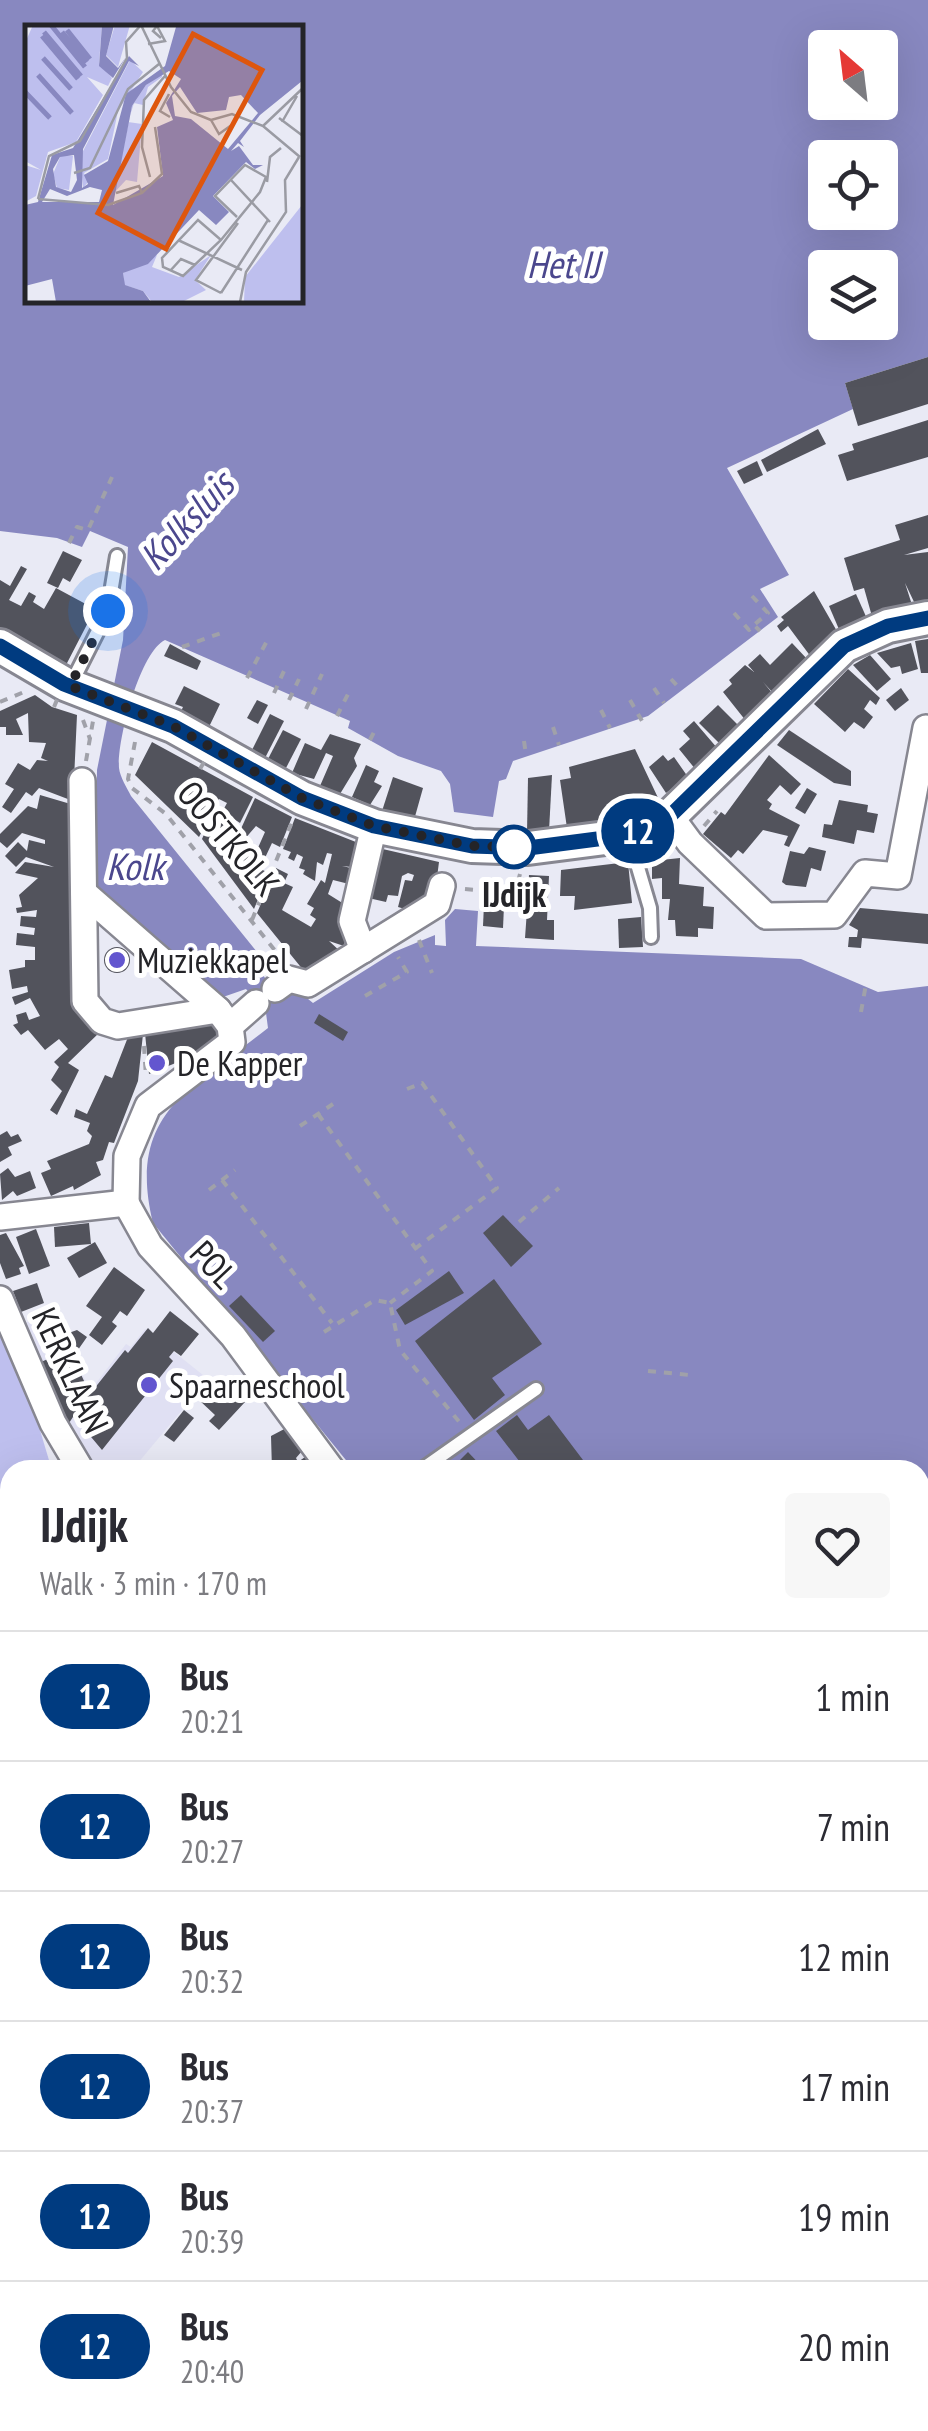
<!DOCTYPE html>
<html lang="en">
<head>
<meta charset="utf-8">
<style>
	:root { --surface:#fff; --page:#f7f7f7; --text:#2b2b33; --muted:#7c7c81; --line:#e1e1e2 }
	body { margin:0; font-family:"PT Sans Narrow",sans-serif; background:var(--page); color:var(--text); height:100vh; display:flex; flex-direction:column; font-size:38px; white-space:nowrap }
	* { box-sizing:border-box; margin:0 }
	p { font-size:32px; color:var(--muted) }
	.icon { flex:none; width:55px; height:55px; fill:none; stroke:currentColor; stroke-width:2; stroke-linecap:round; stroke-linejoin:round }
	.map { position:relative; flex:1; overflow:hidden }
	.drawer { position:absolute; left:0px; top:1460px; width:930px; height:972px; display:flex; flex-direction:column; background:var(--surface); border-radius:30px 30px 0 0; box-shadow:0 10px 40px #0002 }
	.drawer>* { flex:none }
	.badge { padding:0 20px; border-radius:32px; font-size:35px; line-height:65px }
	.needle { width:65px; rotate:332deg }
	.tools { position:absolute; left:808px; top:30px; display:grid; gap:20px }
	.tools a { display:grid; place-items:center; width:90px; height:90px; border-radius:10px; background:var(--surface); box-shadow:0 10px 40px #0002; font-size:50px }
	.you { position:absolute; width:50px; height:50px; margin:-25px; border:8px solid #fff; border-radius:50%; background:#1a73e8; box-shadow:0 0 0 15px #1a73e833 }
	.map>.badge { position:absolute; translate:-50% -50%; box-shadow:0 0 0 5px #fff }
	.round { display:grid; place-items:center; flex:none; width:105px; height:105px; border-radius:10px; background:var(--page) }
	.headline { display:flex; align-items:center; justify-content:space-between; height:170px; padding:0 40px }
	h1 { font-size:48px; font-weight:700; line-height:75px }
	ul { padding:0; list-style:none }
	li { display:flex; align-items:center; gap:30px; height:130px; padding:0 40px; border-top:2px solid var(--line) }
	li div { flex:1 }
	li b { display:block; font-size:38px }
	li em { font-style:normal }
	li .badge { min-width:110px; font-weight:700; text-align:center }
	.map>svg:first-child { display:block }
</style>
</head>
<body>
<div class="map">
<svg width="928" height="2431" viewBox="0 0 928 2431">
	<rect width="100%" height="100%" fill="#e9eaf5"/>
	<path fill="#e0e0f3" d="M52,1310L90,1391L126,1344L131,1347L145,1329L208,1379L132,1470H96L70,1430L23,1324Z"/>
	<g fill="#bebfee">
		<path d="M12,1336L51,1467L56,1470H10V1611L0,1586V1338Z"/>
		<path d="M2,1602L10,1622V1713L0,1717Z"/>
		<path d="M10,1837V1957L0,1926V1841Z"/>
	</g>
	<g fill="#8888c0" fill-rule="evenodd">
		<path d="M0,0H928V357L845,383L853,409L727,468L789,575L760,589L778,617L648,716L513,761L506,779L499,781L493,817L454,812L450,784L441,771L398,756L348,728L350,721L165,640C140,652 117,740 119,768C120,777 127,788 131,796L270,968L262,974L282,1000L297,990L313,1003L394,952L435,935V945L446,946L445,920L455,909L478,911L476,946L801,959L878,992L928,986V2287L920,2315V1470H354L153,1223C126,1113 192,1088 268,1028L266,1013L246,989L223,997L95,884L97,770L123,640L128,547L90,531L82,547L57,538L0,531ZM28,28H300V300H28ZM825,48H880V102H825ZM825,158H880V212H825ZM825,268H880V322H825Z"/>
		<path d="M0,1926L10,1957V2422L889,2423L887,2431H0Z"/>
	</g>
	<g fill="#52535c" fill-rule="evenodd">
		<path d="M928,357V404L858,426L845,383Z"/>
		<path d="M928,420V457L847,481L838,455L854,450L852,444Z"/>
		<path d="M818,429L826,444L767,472L761,460Z"/>
		<path d="M757,461L763,475L744,484L737,471Z"/>
		<path d="M928,515V548L904,555L928,552V601L915,604L905,583L913,608L873,620L864,588L854,591L844,558L900,540L895,525Z"/>
		<path d="M63,551L82,560L70,582L63,578L58,588L47,583Z"/>
		<path d="M21,566L27,569L9,600L21,606L29,592L36,596L33,602L44,609L56,588L95,609L66,665L0,627V580L10,586Z"/>
		<path d="M814,591L838,633L811,657L788,626L781,632L777,626L784,620L781,617Z"/>
		<path d="M856,594L868,621L841,634L829,606Z"/>
		<path d="M928,639V673H921L915,641Z"/>
		<path d="M792,643L808,660L774,694L763,682L773,694L746,721L723,692L732,684L729,680L745,665L754,672L748,665L760,654L770,665Z"/>
		<path d="M911,643L918,669L902,674L900,666L891,668L877,653Z"/>
		<path d="M170,644L201,661L197,670L164,656Z"/>
		<path d="M870,655L891,679L877,691L853,665Z"/>
		<path d="M848,669L880,698L876,705L870,700L864,709L873,717L864,729L854,722L845,732L814,704Z"/>
		<path d="M184,686L220,704L208,729L179,715L183,707L175,704Z"/>
		<path d="M901,688L909,700L895,711L886,700Z"/>
		<path d="M35,695L52,707L77,715L73,801L39,788L32,796L26,792L11,813L2,807L14,789L5,784L18,763L30,770L37,760L48,761L41,758L46,743L29,742L28,713L16,719L23,735H6V727H0V711Z"/>
		<path d="M257,700L268,705L258,724L247,718Z"/>
		<path d="M718,705L740,727L721,745L699,723Z"/>
		<path d="M270,714L284,721L265,758L252,750Z"/>
		<path d="M694,721L718,749L696,770L679,749L690,739L683,731Z"/>
		<path d="M283,730L301,739L286,768L268,759Z"/>
		<path d="M789,730L851,771V786L834,783L777,745Z"/>
		<path d="M330,734L361,744L354,758L357,766L340,794L320,786L333,756L326,753L314,779L292,773L305,743L321,750Z"/>
		<path d="M152,742L253,797L240,823L234,819L229,829L239,833L255,798L292,817L280,847L272,843L264,860L259,857L254,866L269,873L254,909L202,839L205,832L210,834L227,803L219,799L199,837L135,775ZM256,826L265,832L257,850L243,841Z"/>
		<path d="M635,749L660,802L612,819L567,828L560,780L571,778L569,767Z"/>
		<path d="M663,755L668,761L674,757L688,777L666,793L649,767Z"/>
		<path d="M769,755L801,784L791,795L780,785L767,800L772,804L769,809L800,825L789,847L784,845L788,836L763,830L743,854L738,850L731,858L703,834L721,812L725,815Z"/>
		<path d="M366,765L379,771L374,782L382,786L370,805L352,797Z"/>
		<path d="M552,775L549,831L527,833L528,778Z"/>
		<path d="M393,777L423,788L414,820L382,811Z"/>
		<path d="M807,788L817,794L805,814L795,808Z"/>
		<path d="M40,795L74,805L99,1033L68,1063L79,1070L57,1115L50,1110L62,1091L51,1080L59,1067L54,1062L68,1049L59,1039L45,1050L28,1030L21,1035L13,1025L18,1023L16,1015L26,1012L29,1020L40,1016L30,998L15,1005L12,997L28,992L27,986L12,989L9,970L25,967V960H35V947L16,945L17,933L34,935L35,928L20,926L21,916L36,917L37,910L17,913L16,908L22,907L19,895L38,878L15,873L25,862L54,867L26,857L16,867L5,856L18,842L27,851L29,840L45,844V840L22,833L7,848L0,842V834L28,806L37,809Z"/>
		<path d="M839,800L868,805L867,812L878,814L874,833L857,830L854,844L822,837L824,824L832,825Z"/>
		<path d="M295,818L366,846L361,868L342,866L360,870L357,886L333,880L328,894L352,909L344,946L329,941L342,953L316,963L308,976L257,913L276,868L288,874L284,883L293,887L282,910L311,927L316,919L310,915L314,908L307,904L321,880L325,883L332,854L327,853L323,865L317,862L315,881L303,874L305,870L299,868L303,857L297,854L294,861L288,858L291,852L283,849Z"/>
		<path d="M374,847L439,862L435,893L412,911L398,907L405,880L412,881L414,875L408,873L402,876L398,896L388,895L386,902L364,897Z"/>
		<path d="M809,847L826,851L821,871L811,868L806,887L786,885L782,882L790,851L804,854Z"/>
		<path d="M680,858L679,884L704,887L703,906L714,907L713,929L698,928V937L676,936L675,920H668L670,899H662V878L652,879V861Z"/>
		<path d="M628,862L632,903L574,910L575,896H560L561,870Z"/>
		<path d="M529,875L549,876L547,920H554V940L525,938L527,910L532,906H527Z"/>
		<path d="M484,904L504,906L503,928L483,926Z"/>
		<path d="M860,908L928,914V944L862,938L861,948L848,947L849,937H857L858,930L849,925Z"/>
		<path d="M641,917L643,947L619,948L618,919Z"/>
		<circle cx="117" cy="960" r="13"/>
		<path d="M319,1014L348,1032L343,1041L314,1023Z"/>
		<path d="M215,1017L224,1043L149,1074L145,1033L178,1030Z"/>
		<path d="M143,1034L138,1081L114,1143L109,1142L103,1160L96,1162L101,1175L74,1190L73,1186L51,1196L41,1173L51,1169L47,1161L89,1144L92,1136L87,1131L90,1123L74,1117L76,1109L87,1114L105,1075L112,1078L128,1037Z"/>
		<path d="M7,1131L11,1137L18,1134L22,1141L8,1147L12,1155L0,1162V1135Z"/>
		<path d="M8,1168L15,1177L30,1171L36,1188L17,1196L13,1191L2,1200L0,1174Z"/>
		<path d="M503,1215L533,1246L511,1267L483,1233Z"/>
		<path d="M89,1223L91,1244L55,1247L54,1227Z"/>
		<path d="M36,1229L50,1266L29,1274L16,1237Z"/>
		<path d="M6,1233L24,1266L19,1268L21,1274L6,1279L0,1263V1235Z"/>
		<path d="M95,1242L107,1263L79,1278L67,1258Z"/>
		<path d="M114,1267L145,1290L127,1316L120,1311L112,1322L117,1326L102,1345L89,1335L102,1317L86,1306Z"/>
		<path d="M449,1271L464,1293L405,1325L396,1310Z"/>
		<path d="M494,1279L542,1344L492,1378L505,1395L474,1420L415,1341Z"/>
		<path d="M37,1283L44,1303L21,1312L13,1291Z"/>
		<path d="M241,1295L275,1331L263,1342L229,1306Z"/>
		<path d="M170,1311L199,1334L181,1356L174,1351L169,1357L173,1361L102,1450L76,1419L73,1417L69,1423L41,1362L68,1350L66,1334L77,1330L87,1337L73,1357L90,1394L125,1350L128,1353L148,1328L153,1333Z"/>
		<path d="M220,1378L245,1402L219,1430L209,1421L215,1415L199,1400Z"/>
		<path d="M184,1410L194,1418L174,1442L164,1435Z"/>
		<path d="M517,1415L528,1430L549,1415L586,1464L578,1470H526L496,1431Z"/>
		<path d="M290,1426L302,1451L296,1458L298,1462L305,1457L313,1470H272L271,1436Z"/>
		<path d="M468,1452L485,1470H460L455,1465Z"/>
		<path d="M10,2150V2269H9L0,2239V2151Z"/>
		<path d="M924,2327L928,2328V2372L920,2370Z"/>
		<path d="M920,2384L928,2387L923,2407L928,2409V2431L902,2424L920,2422Z"/>
	</g>
	<g fill="none" stroke-linecap="round" stroke-linejoin="round">
		<defs>
			<g id="service">
				<path d="M71,684L108,611L117,556"/>
				<path d="M629,837L650,908L651,937"/>
				<path d="M421,1470L536,1389"/>
				<path d="M0,2284L10,2281"/>
			</g>
			<g id="minor">
				<path d="M82,781L85,1001L102,1021L118,1026L218,1010"/>
				<path d="M670,816L690,843L766,916L834,915L865,873L898,876L926,728"/>
				<path d="M84,893L218,1010L230,1026L232,1042L148,1106L127,1156L126,1203"/>
				<path d="M363,950L352,921L374,826"/>
				<path d="M275,989L289,979L308,984L437,904L442,886"/>
				<path d="M230,1026L256,1003"/>
				<path d="M126,1203L150,1246L233,1336L332,1470"/>
				<path d="M0,1217L126,1203"/>
				<path d="M0,1299L53,1423L81,1470"/>
				<path d="M0,2323L10,2319"/>
			</g>
			<path id="tertiary" d="M0,646L65,684L173,726L302,798L374,826L472,846L528,848L629,835L670,816L844,646L888,626L928,618"/>
		</defs>
		<use href="#service" stroke="#878791" stroke-width="18"/>
		<use href="#minor" stroke="#878791" stroke-width="30"/>
		<use href="#tertiary" stroke="#878791" stroke-width="38"/>
		<g stroke="#a0a1a9" stroke-width="4" stroke-dasharray="8 8" stroke-linecap="butt">
			<path d="M69,543L77,527L88,530L112,477"/>
			<path d="M752,596L768,613L754,625"/>
			<path d="M734,613L749,630L754,625L760,631"/>
			<path d="M182,647L224,632"/>
			<path d="M247,678L267,641"/>
			<path d="M671,679L681,690"/>
			<path d="M654,688L664,703"/>
			<path d="M274,693L284,671"/>
			<path d="M289,700L299,679"/>
			<path d="M630,700L642,721"/>
			<path d="M0,702L24,692"/>
			<path d="M306,709L322,674"/>
			<path d="M601,710L610,728"/>
			<path d="M337,716L349,692"/>
			<path d="M83,720L90,739"/>
			<path d="M553,727L559,745"/>
			<path d="M370,740L377,726"/>
			<path d="M524,741L526,755"/>
			<path d="M135,742L128,779L132,788L166,814L281,958"/>
			<path d="M86,761L93,721"/>
			<path d="M704,826L717,811"/>
			<path d="M465,889L515,893L520,874"/>
			<path d="M252,920L292,822"/>
			<path d="M419,940L432,973"/>
			<path d="M365,996L407,972L398,957"/>
			<path d="M861,1012L866,984"/>
			<path d="M144,1046L146,1077"/>
			<path d="M407,1089L422,1083L497,1188L416,1248"/>
			<path d="M318,1114L432,1271L390,1303"/>
			<path d="M300,1126L333,1104"/>
			<path d="M222,1180L332,1323"/>
			<path d="M209,1190L235,1170"/>
			<path d="M519,1222L559,1188"/>
			<path d="M324,1332L375,1300L390,1303L400,1350L461,1424"/>
			<path d="M648,1371L689,1375"/>
			<path d="M0,1871L10,1868"/>
		</g>
		<use href="#service" stroke="#fff" stroke-width="12"/>
		<use href="#minor" stroke="#fff" stroke-width="25"/>
		<use href="#tertiary" stroke="#fff" stroke-width="32"/>
		<g stroke="#a0a1a9" stroke-width="4" stroke-dasharray="8 8" stroke-linecap="butt">
			<path d="M54,707L59,695"/>
			<path d="M200,769L207,757"/>
		</g>
	</g>
	<g fill="none" stroke-linecap="round" stroke-linejoin="round">
		<defs>
			<path id="line" d="M0,646L64,684L173,726L302,798L374,826L472,846L528,848L628,835L670,816L844,646L888,626L928,618"/>
		</defs>
		<use href="#line" stroke="#fff" stroke-width="22"/>
		<use href="#line" stroke="#003b80" stroke-width="15"/>
		<path stroke="#242428" stroke-width="10" stroke-dasharray="0 18" d="M108,611L70,686L173,726L302,798L374,826L472,846L521,847H514"/>
	</g>
	<circle fill="#fff" stroke="#003b80" stroke-width="5" cx="514" cy="847" r="20"/>
	<g fill="#6356cf" stroke="#fff" stroke-width="4">
		<circle cx="117" cy="960" r="10"/>
		<circle cx="157" cy="1063" r="10"/>
		<circle cx="149" cy="1385" r="10"/>
	</g>
	<g text-anchor="middle" dominant-baseline="central" stroke-width="10" stroke-linejoin="round" paint-order="stroke">
		<g font-size="35" fill="#242428" stroke="#fff">
			<text transform="translate(229 838) rotate(50)">OOSTKOLK</text>
			<text transform="translate(214 1264) rotate(47)">POL</text>
			<text transform="translate(71 1370) rotate(65)">KERKLAAN</text>
		</g>
		<g font-size="35" font-weight="bold" fill="#242428" stroke="#fff">
			<text x="514" y="894">IJdijk</text>
		</g>
		<g font-size="35" fill="#242428" stroke="#fff" text-anchor="start">
			<text x="137" y="960">Muziekkapel</text>
			<text x="177" y="1063">De Kapper</text>
			<text x="169" y="1385">Spaarneschool</text>
		</g>
		<g font-size="38" font-style="italic" fill="#4b478d" stroke="#fff">
			<text x="563" y="263">Het IJ</text>
			<text transform="translate(186 520) rotate(-47)">Kolksluis</text>
			<text x="135" y="865">Kolk</text>
		</g>
	</g>
	<g transform="translate(25 25)">
		<rect width="278" height="278" fill="#e9eaf5"/>
		<path d="M8,0H77L74,38L87,53L83,61L62,52L78,70L51,117L23,127L11,171L0,177V140L16,145L0,136V18ZM90,0H105L93,42L81,30ZM105,35L118,47L93,86L83,134L59,148L63,157L58,163L55,132ZM137,48V52L123,62L118,80L109,78L103,97L117,99L112,157L101,155L89,168L107,81L121,60ZM36,130L48,131L44,165L32,163L28,149ZM277,180V277H219L220,252ZM132,230L127,242L154,252L186,230L170,255L181,265L157,277H127L118,266L99,260L98,248Z" fill="#bebfee"/>
		<path d="M77,0H89L81,31L93,43L101,32L88,53L74,41ZM277,0V56L235,90L215,116L219,122L213,118L206,126L214,121L228,140H238L230,144L221,137L188,171L204,187L191,200L174,185L123,239L98,248L100,260L118,266L126,277H31L27,254L0,261V180L13,177L27,130L48,123L104,31L114,41L104,36L58,124L57,163L63,159L59,150L83,136L101,69L140,41L151,2ZM144,46L156,54L141,78L148,95L132,102L138,151L88,180L107,81L121,60ZM155,62L172,88L201,85L204,72L216,70L233,88L203,124L166,94L150,91L147,71ZM49,130L52,155L46,167L31,162L28,144L35,132ZM65,162L77,165L74,177H17L25,164L42,171Z" fill="#8888c0" fill-rule="evenodd"/>
		<path fill="none" stroke="#8888c0" stroke-width="5" d="M26,0L60,42M42,5L65,34M19,7L56,51M37,7L62,37M17,11L53,54M18,33L46,64M13,50L47,88M0,67L25,93"/>
		<path fill="none" stroke="#9a9ba3" stroke-width="2.5" d="M123,19L140,16L132,1L128,6L136,13M144,69L135,86L145,92M254,93L278,111M186,95L207,89L238,101L278,63M186,95L194,109L208,99M257,97L272,71M238,101L275,132M49,148L65,143L103,64L134,39M125,152L117,122L119,75L140,51M206,155L245,197M242,157L245,132L256,123M91,168L114,161L117,168M13,174L24,131L55,116L102,33L101,17L116,0L146,62L166,87L186,95M13,174L83,180L117,168L137,149L130,102M153,215L217,245M196,215L173,195L137,233L138,242L158,251L196,215L235,167L241,152L220,140L190,171L212,192M145,246L156,234L170,240M196,268L171,255L213,198M196,268L243,195M215,277L221,247L261,187L260,155L274,132"/>
		<path fill="#de560d" fill-opacity="0.15" stroke="#de560d" stroke-width="5" d="M168,9L237,45L141,224L73,188Z"/>
		<rect width="278" height="278" fill="none" stroke="#242428" stroke-width="5"/>
	</g>
</svg>
<div class="tools">
<a><svg class="needle" viewBox="-14 -14 28 28"><path d="M0-13l5 13h-10z" fill="#e53935"/><path d="M0 13l5-13h-10z" fill="#7c7c81"/></svg></a>
<a><svg class="icon" aria-label="locate" viewBox="0 0 24 24"><circle cx="12" cy="12" r="6"/><path d="M12 2v4M12 18v4M2 12h4M18 12h4"/></svg></a>
<a><svg class="icon" aria-label="layers" viewBox="0 0 24 24"><path d="M12 4l9 5-9 5-9-5zM3 14l9 5 9-5"/></svg></a>
</div>
<div class="you" style="left:108px;top:611px"></div>
<b class="badge" style="left:638px;top:831px;background:#003b80;color:#fff">12</b>
<section class="drawer">
<div class="headline"><div><h1>IJdijk</h1><p>Walk · 3 min · 170 m</p></div><a class="round"><svg class="icon" aria-label="heart" viewBox="0 0 24 24"><path d="M12 20l-8-8c-3-5 5-10 8-4 3-6 11-1 8 4z"/></svg></a></div>
<ul>
<li><span class="badge" style="background:#003b80;color:#fff">12</span><div><b>Bus</b><p>20:21</p></div><em>1 min</em></li>
<li><span class="badge" style="background:#003b80;color:#fff">12</span><div><b>Bus</b><p>20:27</p></div><em>7 min</em></li>
<li><span class="badge" style="background:#003b80;color:#fff">12</span><div><b>Bus</b><p>20:32</p></div><em>12 min</em></li>
<li><span class="badge" style="background:#003b80;color:#fff">12</span><div><b>Bus</b><p>20:37</p></div><em>17 min</em></li>
<li><span class="badge" style="background:#003b80;color:#fff">12</span><div><b>Bus</b><p>20:39</p></div><em>19 min</em></li>
<li><span class="badge" style="background:#003b80;color:#fff">12</span><div><b>Bus</b><p>20:40</p></div><em>20 min</em></li>
</ul>
</section>
</div>
</body>
</html>
